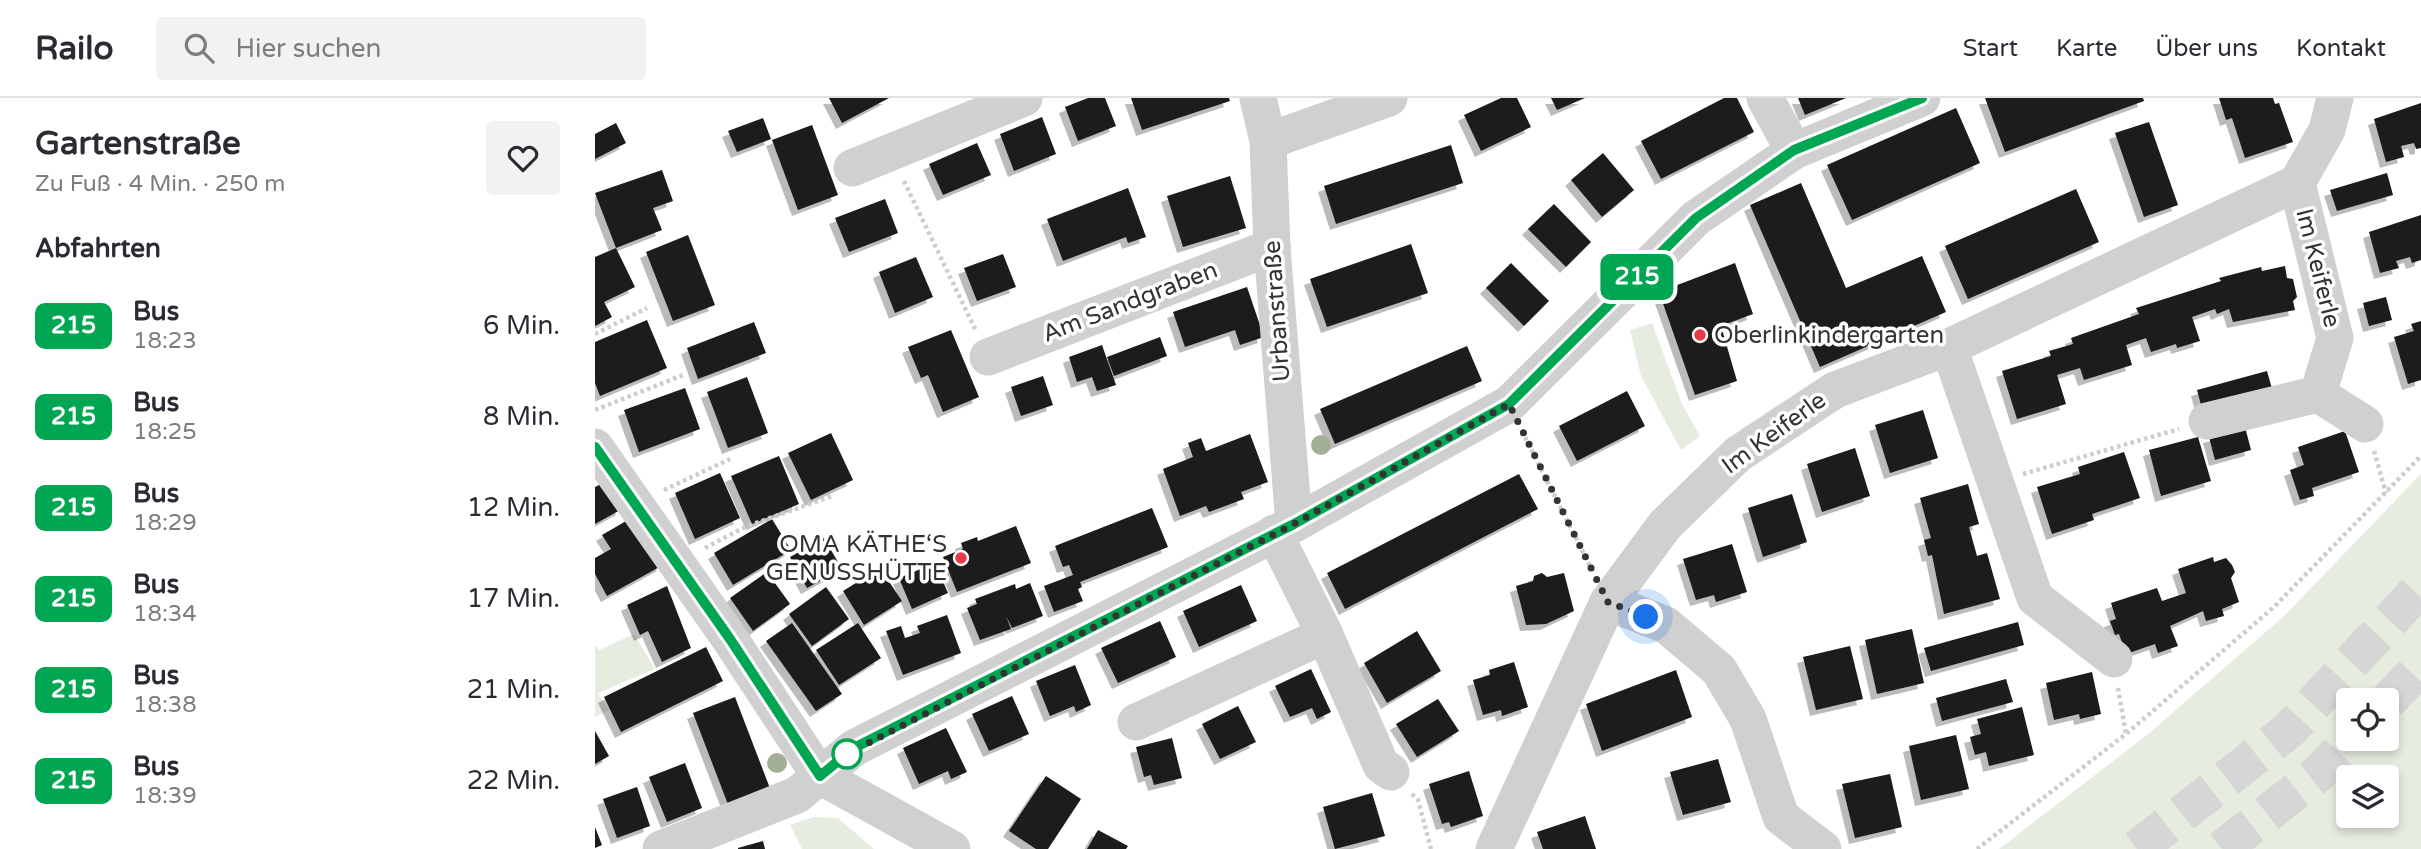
<!DOCTYPE html>
<html lang="de">
<head>
<meta charset="utf-8">
<style>
	:root { --surface:#fff; --page:#f2f2f3; --text:#2b2b33; --muted:#7c7c81; --line:#e1e1e2 }
	body { margin:0; font-family:"Varela Round",sans-serif; background:var(--page); color:var(--text); height:100vh; display:flex; flex-direction:column; font-size:26px; white-space:nowrap }
	* { box-sizing:border-box; margin:0 }
	p { font-size:23px; color:var(--muted) }
	.icon { flex:none; width:38px; height:38px; fill:none; stroke:currentColor; stroke-width:2; stroke-linecap:round; stroke-linejoin:round }
	.map { position:relative; flex:1; overflow:hidden }
	.panel { display:flex; flex-direction:column; background:var(--surface); width:595px }
	.panel>* { flex:none }
	.badge { padding:0 14px; border-radius:10px; font-size:24px; line-height:46px }
	.fabs { position:absolute; left:1741px; top:590px; display:grid; gap:14px }
	.fabs a { display:grid; place-items:center; width:63px; height:63px; border-radius:7px; background:var(--surface); box-shadow:0 4px 10px #0003; font-size:35px }
	.you { position:absolute; width:35px; height:35px; margin:-18px; border:5px solid #fff; border-radius:50%; background:#1a73e8; box-shadow:0 0 0 10px #1a73e833 }
	.map>.badge { position:absolute; translate:-50% -50%; box-shadow:0 0 0 4px #fff }
	h2 { padding:0 35px; font-size:26px; line-height:63px }
	.round { display:grid; place-items:center; flex:none; width:74px; height:74px; border-radius:7px; background:var(--page) }
	.head { display:flex; align-items:center; justify-content:space-between; height:119px; padding:0 35px }
	h1 { font-size:33px; font-weight:700; line-height:52px }
	ul { padding:0; list-style:none }
	li { display:flex; align-items:center; gap:21px; height:91px; padding:0 35px }
	li div { flex:1 }
	li b { display:block; font-size:26px }
	li em { font-style:normal }
	li .badge { min-width:77px; font-weight:700; text-align:center }
	header { display:flex; align-items:center; gap:42px; box-sizing:border-box; height:98px; padding:0 35px; background:var(--surface); border-bottom:2px solid var(--line) }
	header strong { font-size:33px }
	nav { display:flex; gap:38px; margin-inline-start:auto; font-size:24px }
	.search { width:490px; height:63px; background:var(--page); display:flex; align-items:center; gap:18px; box-sizing:border-box; padding:0 24px; border-radius:7px; color:var(--muted); font-size:26px }
	main { display:flex; flex:1; min-height:0 }
	.map>svg:first-child { display:block }
</style>
</head>
<body>
<header>
<strong>Railo</strong>
<div class="search"><svg class="icon" aria-label="search" viewBox="0 0 24 24"><circle cx="10" cy="10" r="6"/><path d="M15 15l6 6"/></svg>Hier suchen</div>
<nav><a>Start</a><a>Karte</a><a>Über uns</a><a>Kontakt</a></nav>
</header>
<main>
<section class="panel">
<div class="head"><div><h1>Gartenstraße</h1><p>Zu Fuß · 4 Min. · 250 m</p></div><a class="round"><svg class="icon" aria-label="heart" viewBox="0 0 24 24"><path d="M12 20l-8-8c-3-5 5-10 8-4 3-6 11-1 8 4z"/></svg></a></div>
<h2>Abfahrten</h2>
<ul>
<li><span class="badge" style="background:#00a651;color:#fff">215</span><div><b>Bus</b><p>18:23</p></div><em>6 Min.</em></li>
<li><span class="badge" style="background:#00a651;color:#fff">215</span><div><b>Bus</b><p>18:25</p></div><em>8 Min.</em></li>
<li><span class="badge" style="background:#00a651;color:#fff">215</span><div><b>Bus</b><p>18:29</p></div><em>12 Min.</em></li>
<li><span class="badge" style="background:#00a651;color:#fff">215</span><div><b>Bus</b><p>18:34</p></div><em>17 Min.</em></li>
<li><span class="badge" style="background:#00a651;color:#fff">215</span><div><b>Bus</b><p>18:38</p></div><em>21 Min.</em></li>
<li><span class="badge" style="background:#00a651;color:#fff">215</span><div><b>Bus</b><p>18:39</p></div><em>22 Min.</em></li>
</ul>
</section>
<div class="map">
<svg width="1826" height="751" viewBox="0 0 1826 751">
	<defs>
		<filter id="shadow"><feDropShadow dx="-6" dy="6" stdDeviation="0" flood-color="#0004"/></filter>
	</defs>
	<rect width="100%" height="100%" fill="#fff"/>
	<g fill="#e6ecdf" fill-rule="evenodd">
		<path d="M1057,225L1087,306L1105,338L1086,352L1046,278L1035,232Z"/>
		<path d="M1826,376V751H1404L1552,637L1689,518ZM1792,602V640H1754V602ZM1792,679V718H1754V679Z"/>
		<path d="M39,536L60,571L3,595L14,612L0,619V547L4,552Z"/>
		<path d="M219,719L243,720L279,751H207L195,727Z"/>
	</g>
	<g fill="#1a1a1a" filter="url(#shadow)">
		<path d="M234,0H294L247,25Z"/>
		<path d="M493,0H510L521,28L483,43L470,9Z"/>
		<path d="M536,0H634L635,3L547,32Z"/>
		<path d="M906,0H922L936,29L886,53L869,17Z"/>
		<path d="M956,0H990L962,12Z"/>
		<path d="M1129,0H1142L1159,34L1066,81L1046,43Z"/>
		<path d="M1203,0H1251L1210,17Z"/>
		<path d="M1390,0H1548L1549,3L1410,54Z"/>
		<path d="M1624,0H1678L1680,6L1684,5L1698,44L1650,60L1637,20L1631,22Z"/>
		<path d="M1826,5V50L1821,51L1819,45L1806,48L1809,59L1791,64L1779,21Z"/>
		<path d="M1361,10L1385,65L1257,122L1232,67Z"/>
		<path d="M447,19L461,56L419,73L405,36Z"/>
		<path d="M168,20L176,41L142,54L133,33Z"/>
		<path d="M1554,24L1583,107L1549,119L1520,35Z"/>
		<path d="M21,25L31,45L0,61V36Z"/>
		<path d="M217,27L243,97L203,112L177,42Z"/>
		<path d="M382,45L396,77L348,97L334,66Z"/>
		<path d="M856,47L868,85L741,126L729,88Z"/>
		<path d="M1008,55L1039,92L1007,119L976,82Z"/>
		<path d="M67,72L78,103L58,110L67,132L21,150L40,189L9,204L17,219L0,228V159L21,150L0,95Z"/>
		<path d="M1792,75L1798,97L1742,113L1735,92Z"/>
		<path d="M635,78L651,130L588,149L572,98Z"/>
		<path d="M1206,85L1251,190L1327,158L1351,214L1225,269L1155,107Z"/>
		<path d="M533,90L551,139L533,145L531,139L468,163L452,121Z"/>
		<path d="M1481,91L1504,144L1373,201L1350,148Z"/>
		<path d="M290,101L303,135L254,154L240,120Z"/>
		<path d="M959,106L996,144L971,169L933,131Z"/>
		<path d="M1826,117V162L1817,165L1815,159L1801,163L1804,170L1785,175L1774,134Z"/>
		<path d="M93,137L120,207L78,223L51,154Z"/>
		<path d="M816,146L833,195L732,229L715,181Z"/>
		<path d="M408,156L421,189L382,203L369,170Z"/>
		<path d="M321,159L338,199L300,215L284,174Z"/>
		<path d="M916,165L954,203L929,228L891,190Z"/>
		<path d="M1140,165L1158,216L1126,228L1142,283L1100,297L1064,194Z"/>
		<path d="M1690,168L1692,180L1698,181L1702,199L1698,203L1700,212L1638,224L1634,211L1622,216L1620,211L1597,219L1605,243L1582,250L1581,246L1556,254L1551,240L1531,247L1537,267L1489,282L1485,270L1462,277L1471,306L1422,321L1407,273L1456,258L1454,253L1478,246L1476,240L1544,216L1541,210L1626,183L1624,180L1666,169L1667,173Z"/>
		<path d="M652,189L669,239L645,247L640,232L590,249L578,214Z"/>
		<path d="M1791,199L1797,222L1774,228L1768,205Z"/>
		<path d="M52,222L72,270L5,298L0,285V244Z"/>
		<path d="M1826,223V282L1813,286L1799,239L1819,233L1816,226Z"/>
		<path d="M159,224L171,255L103,281L92,250Z"/>
		<path d="M356,232L384,299L348,314L333,277L326,280L313,249Z"/>
		<path d="M565,239L572,258L519,278L512,259Z"/>
		<path d="M507,247L521,287L502,293L497,279L482,284L474,259Z"/>
		<path d="M872,248L887,283L740,346L725,311Z"/>
		<path d="M1672,273L1678,294L1608,314L1602,292Z"/>
		<path d="M448,278L458,307L426,318L416,289Z"/>
		<path d="M152,279L173,335L133,350L112,294Z"/>
		<path d="M90,290L105,331L44,354L29,312Z"/>
		<path d="M1032,293L1050,328L982,363L964,328Z"/>
		<path d="M1328,312L1343,360L1295,375L1280,327Z"/>
		<path d="M1650,329L1656,352L1620,362L1614,339Z"/>
		<path d="M1750,333L1764,374L1717,390L1719,398L1705,402L1695,372L1709,367L1703,349Z"/>
		<path d="M236,335L258,382L216,402L193,355Z"/>
		<path d="M655,336L673,384L646,394L649,401L614,414L611,408L585,418L568,371L598,359L593,345L606,340L611,353Z"/>
		<path d="M1603,339L1616,383L1566,398L1554,352Z"/>
		<path d="M1260,350L1275,398L1227,414L1212,366Z"/>
		<path d="M1529,354L1545,400L1497,416L1499,422L1457,436L1442,389L1485,376L1483,369Z"/>
		<path d="M184,358L204,406L157,426L136,378Z"/>
		<path d="M125,375L145,420L100,441L80,395Z"/>
		<path d="M924,376L943,411L750,511L732,475Z"/>
		<path d="M12,383L27,411L0,426V389Z"/>
		<path d="M1373,386L1384,426L1374,429L1382,458L1392,455L1405,501L1349,516L1337,457L1333,458L1329,442L1336,440L1325,400Z"/>
		<path d="M1197,396L1212,444L1168,459L1153,410Z"/>
		<path d="M557,410L573,449L485,484L487,489L483,491L488,503L459,514L449,488L478,477L474,467L468,469L460,448Z"/>
		<path d="M38,419L68,467L12,498L0,476V460L16,451L7,437Z"/>
		<path d="M177,421L196,452L138,487L119,455Z"/>
		<path d="M421,428L436,465L362,494L348,459L368,451L366,445L382,439L383,443Z"/>
		<path d="M229,440L247,471L212,490L195,459Z"/>
		<path d="M1137,446L1152,494L1121,504L1119,497L1101,502L1088,461Z"/>
		<path d="M1618,459L1619,464L1631,460L1637,467L1640,474L1636,480L1644,504L1627,511L1629,518L1611,523L1608,513L1575,528L1583,548L1563,555L1560,546L1531,556L1524,536L1520,537L1515,523L1521,521L1516,505L1562,490L1567,503L1591,495L1583,471Z"/>
		<path d="M340,465L353,495L317,511L304,480Z"/>
		<path d="M285,470L307,503L269,527L248,493Z"/>
		<path d="M172,474L195,506L158,533L135,500Z"/>
		<path d="M947,475L952,479L969,475L979,513L951,526L931,527L921,488L938,483L939,478Z"/>
		<path d="M435,485L448,518L417,530L411,518L416,531L385,542L372,510L382,506L380,501L420,486L421,491Z"/>
		<path d="M646,487L662,523L604,549L588,513Z"/>
		<path d="M72,488L96,550L67,564L53,533L45,537L32,507Z"/>
		<path d="M231,489L254,521L217,548L194,516Z"/>
		<path d="M352,517L366,555L308,577L291,533L306,528L310,540L325,535L322,528Z"/>
		<path d="M565,523L581,559L523,585L506,550Z"/>
		<path d="M1423,524L1429,547L1336,573L1329,550Z"/>
		<path d="M197,525L247,596L221,613L171,543Z"/>
		<path d="M263,525L286,560L244,587L221,552Z"/>
		<path d="M1317,531L1329,585L1282,596L1270,542Z"/>
		<path d="M822,533L846,573L792,605L769,565Z"/>
		<path d="M1255,548L1268,601L1221,612L1208,559Z"/>
		<path d="M111,549L128,583L26,634L9,599Z"/>
		<path d="M919,564L933,609L907,618L906,612L888,617L878,582L895,577L894,572Z"/>
		<path d="M480,567L496,607L481,614L479,608L455,618L441,583Z"/>
		<path d="M716,571L736,614L722,621L717,610L695,619L680,588Z"/>
		<path d="M1081,572L1097,619L1007,653L991,606Z"/>
		<path d="M1497,574L1506,616L1485,621L1484,616L1459,622L1451,585Z"/>
		<path d="M1411,581L1418,604L1347,623L1341,600Z"/>
		<path d="M417,598L434,636L394,653L377,616Z"/>
		<path d="M140,599L176,693L134,709L98,615Z"/>
		<path d="M843,601L864,633L822,659L801,626Z"/>
		<path d="M643,608L661,644L625,661L607,626Z"/>
		<path d="M1427,609L1439,657L1394,668L1391,654L1380,657L1375,639L1386,636L1382,621Z"/>
		<path d="M351,630L372,674L356,681L353,673L324,686L308,650Z"/>
		<path d="M0,633L14,658L0,666Z"/>
		<path d="M1361,637L1374,691L1326,702L1314,648Z"/>
		<path d="M577,640L587,680L559,687L556,677L549,679L541,649Z"/>
		<path d="M1123,661L1136,704L1088,717L1075,674Z"/>
		<path d="M90,665L107,710L72,724L54,679Z"/>
		<path d="M874,673L888,718L856,729L854,724L847,726L834,686Z"/>
		<path d="M1295,676L1307,729L1260,740L1247,686Z"/>
		<path d="M451,678L486,701L453,751H441L414,733Z"/>
		<path d="M42,689L55,728L22,740L8,701Z"/>
		<path d="M777,695L790,738L740,751L728,709Z"/>
		<path d="M990,718L1001,751H948L942,734Z"/>
		<path d="M0,729L7,747L0,750Z"/>
		<path d="M503,732L533,748L531,751H492Z"/>
		<path d="M168,743L170,751H143V750Z"/>
	</g>
	<g fill="none" stroke-linecap="round" stroke-linejoin="round">
		<g stroke="#d6d6d6" stroke-width="38" stroke-dasharray="38 19" stroke-linecap="butt">
			<path d="M1792,604L1826,568"/>
			<path d="M1542,751L1694,632L1826,489"/>
			<path d="M1627,751L1724,675L1757,640"/>
		</g>
		<g stroke="#cdcdcd" stroke-width="4.5" stroke-dasharray="3.5 3.5" stroke-linecap="butt">
			<path d="M309,83L381,233"/>
			<path d="M0,236L52,210"/>
			<path d="M0,312L88,277"/>
			<path d="M927,333L997,472"/>
			<path d="M1779,353L1791,395"/>
			<path d="M1428,376L1584,331"/>
			<path d="M69,392L135,361"/>
			<path d="M110,450L150,429L237,398"/>
			<path d="M1523,590L1531,636"/>
			<path d="M817,696L823,702L836,751"/>
			<path d="M1382,751L1531,636L1679,509L1826,358"/>
		</g>
		<g stroke="#d0d0d0" stroke-width="37">
			<path d="M663,0L673,43L677,149L699,426"/>
			<path d="M1170,0L1199,53"/>
			<path d="M673,43L794,0"/>
			<path d="M257,70L429,0"/>
			<path d="M1702,85L1740,240L1723,296L1770,326"/>
			<path d="M1354,249L1440,500L1519,561"/>
			<path d="M393,259L677,149"/>
			<path d="M1612,323L1723,296"/>
			<path d="M0,349L135,541L225,678L357,751"/>
			<path d="M679,435L730,537L786,667L796,674"/>
			<path d="M1013,504L1071,527L1124,572L1153,621L1186,719L1228,751"/>
			<path d="M541,624L730,537"/>
			<path d="M66,751L202,697L259,650L699,426L914,306L1101,120L1199,53L1327,0"/>
			<path d="M899,751L1013,504L1070,427L1143,356L1240,292L1354,249L1702,85L1732,32L1740,0"/>
		</g>
	</g>
	<g fill="#a2b095">
		<circle cx="726" cy="347" r="10"/>
		<circle cx="182" cy="665" r="10"/>
	</g>
	<g fill="none" stroke-linecap="round" stroke-linejoin="round">
		<defs>
			<path id="line" d="M0,349L135,541L225,678L259,650L699,426L914,306L1101,120L1199,52L1327,0"/>
		</defs>
		<use href="#line" stroke="#fff" stroke-width="16"/>
		<use href="#line" stroke="#00a651" stroke-width="10"/>
		<path stroke="#333" stroke-width="7" stroke-dasharray="0 12.6" d="M252,656L699,426L914,306L1013,504L1051,519"/>
	</g>
	<g fill="#e63946" stroke="#fff" stroke-width="2.5">
		<circle cx="1105" cy="237" r="7"/>
		<circle cx="366" cy="460" r="7"/>
	</g>
	<circle fill="#fff" stroke="#00a651" stroke-width="3.5" cx="252" cy="656" r="14"/>
	<g text-anchor="middle" dominant-baseline="central" stroke-width="7" stroke-linejoin="round" paint-order="stroke">
		<g font-size="24" fill="#333" stroke="#fff">
			<text transform="translate(1723 170) rotate(76)">Im Keiferle</text>
			<text transform="translate(535 204) rotate(-21)">Am Sandgraben</text>
			<text transform="translate(682 213) rotate(-94)">Urbanstraße</text>
			<text transform="translate(1179 335) rotate(-36)">Im Keiferle</text>
		</g>
		<g font-size="24" fill="#333" stroke="#fff" text-anchor="start">
			<text x="1119" y="237">Oberlinkindergarten</text>
			<text x="352" y="446" text-anchor="end">OMA KÄTHE‘S<tspan x="352" dy="28">GENUSSHÜTTE</tspan></text>
		</g>
	</g>
</svg>
<div class="fabs">
<a><svg class="icon" aria-label="locate" viewBox="0 0 24 24"><circle cx="12" cy="12" r="6"/><path d="M12 2v4M12 18v4M2 12h4M18 12h4"/></svg></a>
<a><svg class="icon" aria-label="layers" viewBox="0 0 24 24"><path d="M12 4l9 5-9 5-9-5zM3 14l9 5 9-5"/></svg></a>
</div>
<div class="you" style="left:1051px;top:519px"></div>
<b class="badge" style="left:1042px;top:179px;background:#00a651;color:#fff">215</b>
</div>
</main>
</body>
</html>
